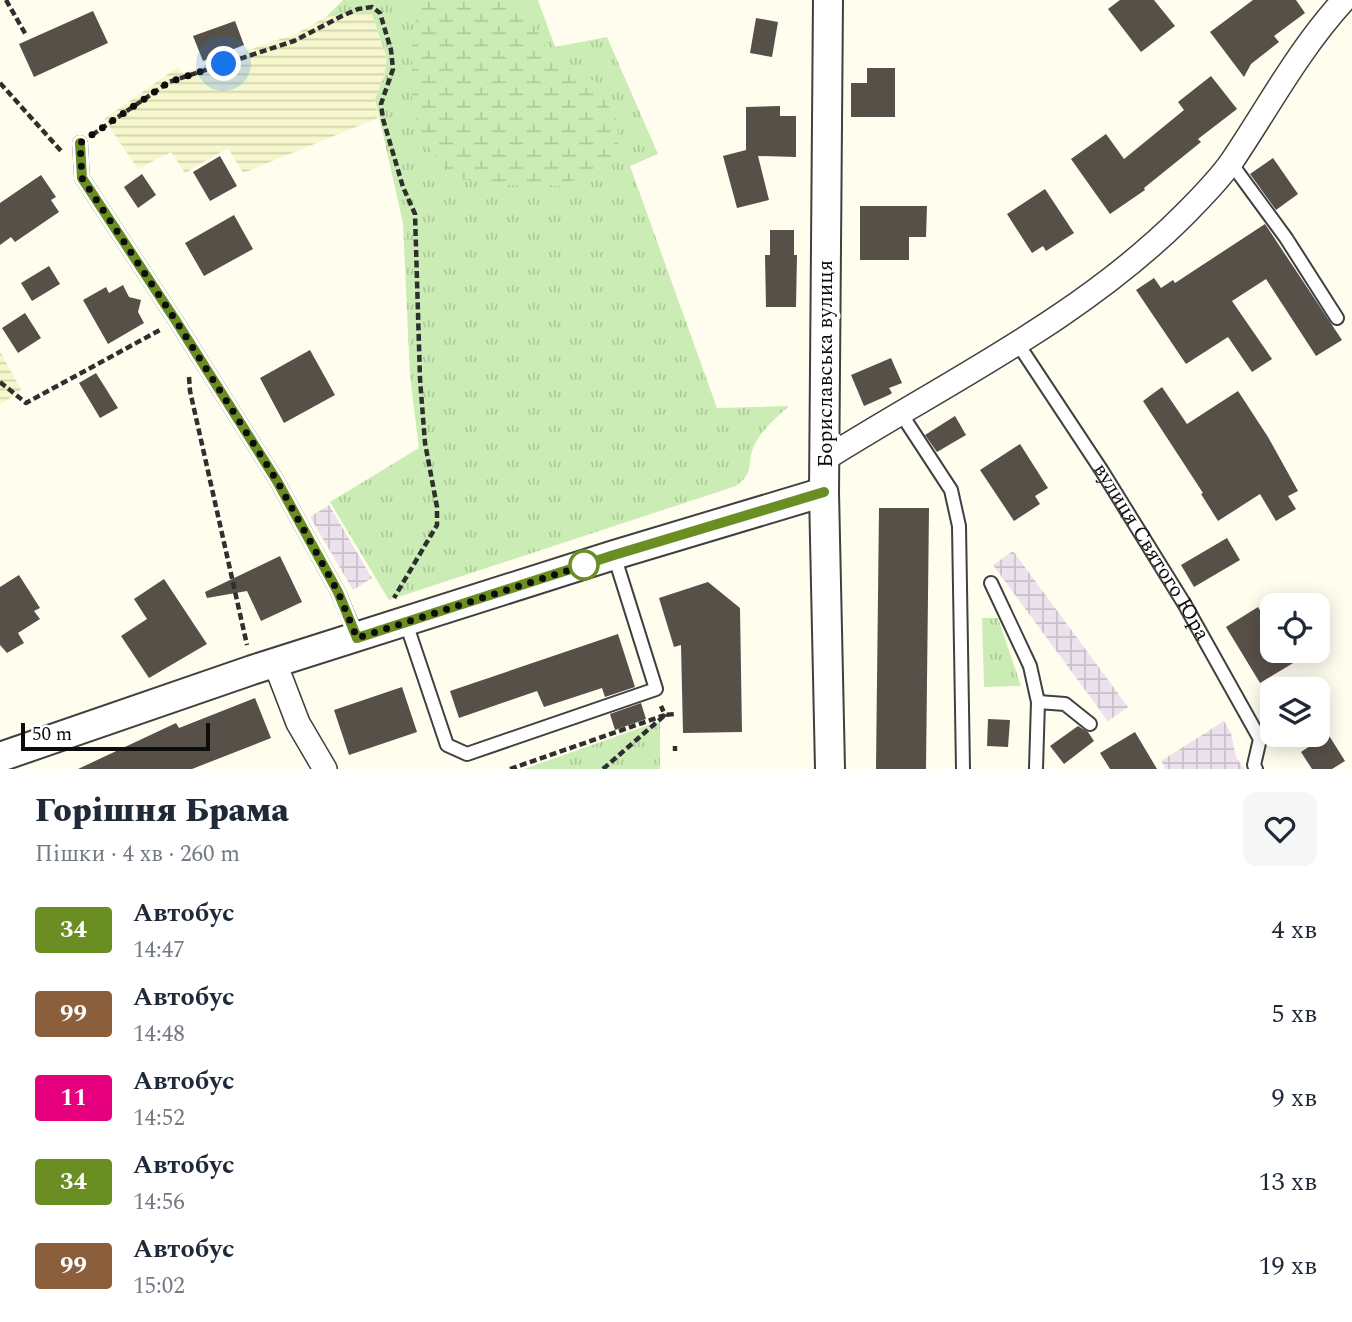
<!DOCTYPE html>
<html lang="uk">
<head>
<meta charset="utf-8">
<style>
	:root { --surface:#fff; --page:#f6f6f7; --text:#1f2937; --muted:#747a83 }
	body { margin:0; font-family:Spectral,serif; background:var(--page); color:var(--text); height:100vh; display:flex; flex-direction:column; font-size:26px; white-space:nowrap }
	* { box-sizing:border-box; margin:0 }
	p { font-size:23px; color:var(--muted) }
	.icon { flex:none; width:38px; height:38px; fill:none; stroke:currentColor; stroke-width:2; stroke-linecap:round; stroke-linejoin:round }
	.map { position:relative; height:769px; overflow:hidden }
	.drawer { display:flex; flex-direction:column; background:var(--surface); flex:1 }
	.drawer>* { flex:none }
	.badge { padding:0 14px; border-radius:5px; font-size:24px; line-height:46px }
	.fabs { position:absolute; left:1260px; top:593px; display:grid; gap:14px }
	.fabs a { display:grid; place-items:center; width:70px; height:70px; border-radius:14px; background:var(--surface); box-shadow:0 4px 18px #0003; font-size:35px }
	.scale { position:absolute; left:21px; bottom:18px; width:189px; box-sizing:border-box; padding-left:7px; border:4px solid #0d0d0d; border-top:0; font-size:19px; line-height:24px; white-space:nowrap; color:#0d0d0d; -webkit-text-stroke:5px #fff; paint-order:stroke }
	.you { position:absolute; width:35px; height:35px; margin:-18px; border:5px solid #fff; border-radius:50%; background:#1a73e8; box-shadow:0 0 0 10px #1a73e833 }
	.map>.badge { position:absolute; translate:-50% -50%; box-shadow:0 0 0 4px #fff }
	.round { display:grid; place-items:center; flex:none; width:74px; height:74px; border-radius:14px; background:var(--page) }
	.headline { display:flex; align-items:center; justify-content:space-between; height:119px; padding:0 35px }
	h1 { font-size:33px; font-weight:800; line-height:52px }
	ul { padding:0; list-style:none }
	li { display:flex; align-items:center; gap:21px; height:84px; padding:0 35px }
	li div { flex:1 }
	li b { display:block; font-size:26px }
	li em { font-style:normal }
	li .badge { min-width:77px; font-weight:700; text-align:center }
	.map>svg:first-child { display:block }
</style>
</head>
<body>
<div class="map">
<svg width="1352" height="769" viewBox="0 0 1352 769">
	<defs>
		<pattern id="industrial-grid" width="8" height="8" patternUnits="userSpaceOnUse" patternTransform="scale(1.75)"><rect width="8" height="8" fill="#ede1ed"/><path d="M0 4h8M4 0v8" fill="none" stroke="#cac0ca"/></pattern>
		<pattern id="farmland-rules" width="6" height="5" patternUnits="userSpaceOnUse" patternTransform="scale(1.75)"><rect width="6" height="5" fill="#f6f7cc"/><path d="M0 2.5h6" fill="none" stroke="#d2d3ae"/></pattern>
		<pattern id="grass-tufts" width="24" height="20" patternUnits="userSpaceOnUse" patternTransform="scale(1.75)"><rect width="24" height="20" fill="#ccecb5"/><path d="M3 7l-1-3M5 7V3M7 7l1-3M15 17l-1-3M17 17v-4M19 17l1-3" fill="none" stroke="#aec99a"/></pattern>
		<pattern id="wetland-marsh" width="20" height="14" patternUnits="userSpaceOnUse" patternTransform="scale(1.75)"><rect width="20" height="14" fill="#ccecb5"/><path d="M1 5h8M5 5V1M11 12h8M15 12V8" fill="none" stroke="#aec99a"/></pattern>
	</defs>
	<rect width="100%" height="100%" fill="#fffdee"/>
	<g fill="url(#industrial-grid)">
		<path d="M329,505L372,578L353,590L310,517Z"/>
		<path d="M1013,551L1128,707L1108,721L993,565Z"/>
		<path d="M1224,721L1231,733L1236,757L1244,769H1166L1161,761Z"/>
	</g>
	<g fill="url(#farmland-rules)">
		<path d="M371,12L387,58L384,77L375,99L378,118L243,173L228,148L185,173L171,152L138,169L104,119L178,67L183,73L295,34L326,17Z"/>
		<path d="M0,351L21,390L0,405Z"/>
	</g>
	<g fill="url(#grass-tufts)">
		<path d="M343,0H538L555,47L607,37L658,154L630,166L717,408L789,406C776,418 760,431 753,448C746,467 755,472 736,486L389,600L330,502L419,448L410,376L403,223L375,99L384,77L387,58L371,12L326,17Z"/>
		<path d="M982,618H998L1021,686L984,687Z"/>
		<path d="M660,721V769H524Z"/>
	</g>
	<path fill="url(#wetland-marsh)" d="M426,0H523L549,54L568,69L593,80L618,122V154L592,173L559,186L507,185L460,179L439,162L426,143L412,108V38L414,25Z"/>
	<g fill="#575049">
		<path d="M1120,0H1154L1175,26L1141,52L1108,9Z"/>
		<path d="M1253,0H1296L1305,13L1274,36L1279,42L1251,64L1244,77L1210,32Z"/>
		<path d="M93,11L108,43L34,77L19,44Z"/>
		<path d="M756,18L778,22L772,57L750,53Z"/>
		<path d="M235,21L244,45L203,61L193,36Z"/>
		<path d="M867,68H895V117H851V83H867Z"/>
		<path d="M1211,76L1237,109L1198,139L1201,142L1144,188L1145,190L1110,214L1071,159L1106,134L1124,159L1184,110L1178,102Z"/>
		<path d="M780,106V116H796V157L758,156L769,200L737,208L723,156L746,150V107Z"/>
		<path d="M220,156L237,186L210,201L193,172Z"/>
		<path d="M1273,158L1298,194L1276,210L1250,174Z"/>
		<path d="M142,174L156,195L138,208L124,187Z"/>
		<path d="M41,175L56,197L51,200L59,212L15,242L11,237L0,245V203Z"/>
		<path d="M1045,189L1074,233L1046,251L1043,246L1032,253L1007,214Z"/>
		<path d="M860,206H927L926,237H909V260H860Z"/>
		<path d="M234,215L253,249L204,276L185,243Z"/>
		<path d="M1265,224L1342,340L1316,356L1266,279L1232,301L1272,359L1252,372L1228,337L1186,364L1136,290L1154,278L1161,288L1173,280L1175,283Z"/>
		<path d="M770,230H794V255H797L796,307H766L765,255H770Z"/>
		<path d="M49,266L60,284L32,301L21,283Z"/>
		<path d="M123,285L129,297L141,300L138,312L144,323L108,344L83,300L106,287L109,293Z"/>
		<path d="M25,313L41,338L18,353L2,328Z"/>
		<path d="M310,350L335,395L284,423L260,378Z"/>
		<path d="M891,358L902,383L889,388L892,393L889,395L864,406L851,375Z"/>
		<path d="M96,373L118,408L100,418L79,383Z"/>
		<path d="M1162,387L1187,424L1238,391L1268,437L1298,491L1288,496L1296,509L1276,521L1260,494L1218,521L1201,494L1203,493L1143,401Z"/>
		<path d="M955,416L966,435L937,452L925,435Z"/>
		<path d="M1020,444L1048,488L1035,496L1040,504L1014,521L980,470Z"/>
		<path d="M879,508H929L926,769H876Z"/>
		<path d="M1227,538L1240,560L1194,587L1181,565Z"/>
		<path d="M280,556L302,602L261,621L247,591L207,598L205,592Z"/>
		<path d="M19,575L40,608L34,611L40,619L18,633L24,643L7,653L0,645V587Z"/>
		<path d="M164,579L207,644L149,678L121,636L147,619L134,599Z"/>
		<path d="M708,582L740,608L742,732L683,733L681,645L674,647L659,598Z"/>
		<path d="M1258,607L1272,630V651H1313L1260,683L1226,627Z"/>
		<path d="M618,634L635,687L605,697L602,688L544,707L537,691L459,718L450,691Z"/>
		<path d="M402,687L417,732L349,755L334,710Z"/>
		<path d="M255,698L271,738L192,769H78L176,723L179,728Z"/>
		<path d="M641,703L646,719L615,730L610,714Z"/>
		<path d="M988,719L1010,720L1008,747L987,746Z"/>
		<path d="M1078,726L1088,732L1094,741L1064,764L1050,746Z"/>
		<path d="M1135,732L1157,769H1110L1100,753Z"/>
		<path d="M1328,734L1345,761L1332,769H1312L1301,752Z"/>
	</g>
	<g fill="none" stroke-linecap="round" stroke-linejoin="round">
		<defs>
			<g id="service">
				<path d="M80,143L82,178L176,321L277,481L338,592L357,637"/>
				<path d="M1231,163L1286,238L1337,318"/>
				<path id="s1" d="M1018,344L1102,471L1185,605L1260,739L1254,765L1256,769"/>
				<path d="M900,412L951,490L959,526L963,769"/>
				<path d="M991,583L1030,666L1038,702L1036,768"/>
				<path d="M406,623L447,745L467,754L656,689L614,555"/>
				<path d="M1038,702L1065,704L1090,724"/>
			</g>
			<g id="minor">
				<path d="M825,459C947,382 1080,319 1183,216C1200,199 1219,180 1232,161C1269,106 1299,49 1344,0"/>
				<path d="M275,663L298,723L325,769"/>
			</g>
			<g id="tertiary">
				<path d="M828,0L824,492L830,769"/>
				<path d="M0,757L252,670L614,555L824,492"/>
			</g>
		</defs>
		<use href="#service" stroke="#404040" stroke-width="16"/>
		<use href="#minor" stroke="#404040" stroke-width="26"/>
		<use href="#tertiary" stroke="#404040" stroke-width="32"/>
		<g stroke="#2f2f2f" stroke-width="4.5" stroke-dasharray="7 3.5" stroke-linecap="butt">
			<path d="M6,0L26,35"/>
			<path d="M0,83L62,152"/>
			<path d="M92,135L169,82L294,41L342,16L358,9L372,7L380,13L391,50L393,69L381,104L383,119L403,187L415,214L420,379L425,443L437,507V525L394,598"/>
			<path d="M189,377L190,391L247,645"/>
			<path d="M0,382L26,403L160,330"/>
			<path d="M675,746V751"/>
			<path d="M510,769L665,715L661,706"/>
			<path d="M603,769L665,715L675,714"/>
		</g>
		<use href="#service" stroke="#fff" stroke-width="12"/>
		<use href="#minor" stroke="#fff" stroke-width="23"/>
		<use href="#tertiary" stroke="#fff" stroke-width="28"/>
	</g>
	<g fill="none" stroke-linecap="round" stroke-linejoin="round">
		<defs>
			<path id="line" d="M80,143L82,178L176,321L277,481L338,592L357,638L614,555L824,492"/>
		</defs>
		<use href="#line" stroke="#fff" stroke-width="16"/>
		<use href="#line" stroke="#6b8e23" stroke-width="10"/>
		<path stroke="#0d0d0d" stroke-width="7" stroke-dasharray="0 12.6" d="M224,64L169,82L80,143L82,178L176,321L277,481L338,592L357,638L588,564L584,565"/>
	</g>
	<circle fill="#fff" stroke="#6b8e23" stroke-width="3.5" cx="584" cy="565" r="14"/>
	<g text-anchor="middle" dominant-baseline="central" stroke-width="7" stroke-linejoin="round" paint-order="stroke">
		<g font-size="21" fill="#0d0d0d" stroke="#fff">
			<text transform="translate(826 364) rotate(-90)">Бориславська вулиця</text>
			<text stroke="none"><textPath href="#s1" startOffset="247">вулиця Святого Юра</textPath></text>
		</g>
	</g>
</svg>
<div class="fabs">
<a><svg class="icon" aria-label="locate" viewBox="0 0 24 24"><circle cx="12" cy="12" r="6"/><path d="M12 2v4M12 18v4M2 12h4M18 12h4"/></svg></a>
<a><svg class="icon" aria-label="layers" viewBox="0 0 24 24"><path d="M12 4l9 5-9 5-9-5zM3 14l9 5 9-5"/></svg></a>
</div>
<div class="scale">50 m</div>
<div class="you" style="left:224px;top:64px"></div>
</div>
<section class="drawer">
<div class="headline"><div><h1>Горішня Брама</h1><p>Пішки · 4 хв · 260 m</p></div><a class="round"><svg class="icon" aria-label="heart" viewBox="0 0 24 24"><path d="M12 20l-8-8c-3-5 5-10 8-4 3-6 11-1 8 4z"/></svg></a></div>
<ul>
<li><span class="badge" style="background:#6b8e23;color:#fff">34</span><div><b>Автобус</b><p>14:47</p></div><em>4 хв</em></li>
<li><span class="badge" style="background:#8b5e3c;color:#fff">99</span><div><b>Автобус</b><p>14:48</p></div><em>5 хв</em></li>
<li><span class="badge" style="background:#e6007e;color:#fff">11</span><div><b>Автобус</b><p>14:52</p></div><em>9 хв</em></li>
<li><span class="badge" style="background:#6b8e23;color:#fff">34</span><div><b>Автобус</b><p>14:56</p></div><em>13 хв</em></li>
<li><span class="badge" style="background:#8b5e3c;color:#fff">99</span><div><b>Автобус</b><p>15:02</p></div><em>19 хв</em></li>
</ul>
</section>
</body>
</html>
